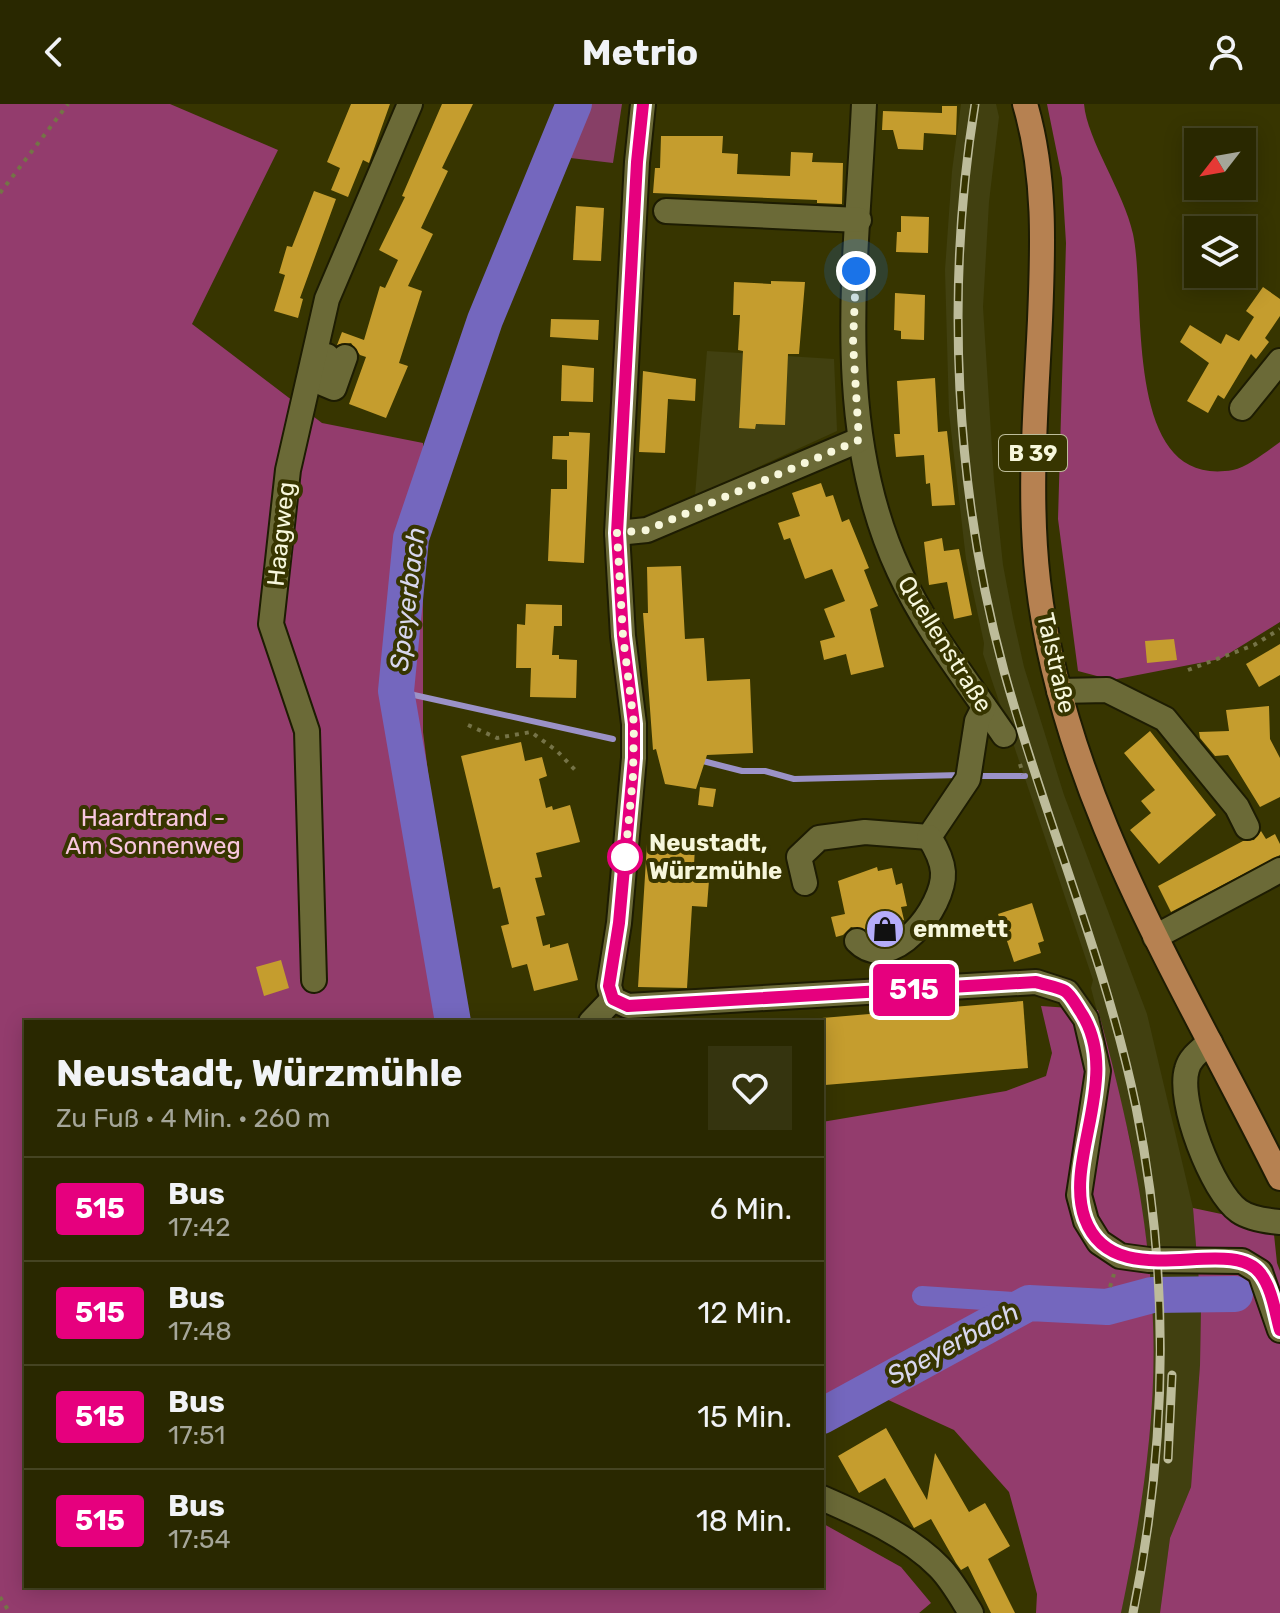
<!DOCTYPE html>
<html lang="de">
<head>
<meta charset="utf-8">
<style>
	:root { --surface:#292800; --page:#35340f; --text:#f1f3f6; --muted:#a5a699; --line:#454422 }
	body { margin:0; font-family:Rubik,sans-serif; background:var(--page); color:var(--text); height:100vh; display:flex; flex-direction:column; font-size:30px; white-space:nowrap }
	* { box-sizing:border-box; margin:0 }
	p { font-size:26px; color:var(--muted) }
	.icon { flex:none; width:44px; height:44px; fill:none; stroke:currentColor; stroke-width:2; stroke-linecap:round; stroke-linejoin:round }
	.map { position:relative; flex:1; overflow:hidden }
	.side { position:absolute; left:24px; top:916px; width:800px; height:568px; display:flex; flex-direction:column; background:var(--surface); border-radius:0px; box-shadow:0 4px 20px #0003,0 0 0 2px var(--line) }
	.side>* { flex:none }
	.badge { padding:0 16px; border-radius:6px; font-size:28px; line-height:52px }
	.needle { width:52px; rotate:239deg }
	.fabs { position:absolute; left:1184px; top:24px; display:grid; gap:16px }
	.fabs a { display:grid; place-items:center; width:72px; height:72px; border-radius:0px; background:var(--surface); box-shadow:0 4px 20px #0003,0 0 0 2px var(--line); font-size:40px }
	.you { position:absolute; width:40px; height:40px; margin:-20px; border:6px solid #fff; border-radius:50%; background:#1a73e8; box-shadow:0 0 0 12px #1a73e833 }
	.map>.badge { position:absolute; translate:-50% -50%; box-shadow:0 0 0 4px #fff }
	.round { display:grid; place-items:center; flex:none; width:84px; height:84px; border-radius:0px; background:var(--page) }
	.headline { display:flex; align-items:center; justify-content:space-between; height:136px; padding:0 32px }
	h1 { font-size:38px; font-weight:700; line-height:60px }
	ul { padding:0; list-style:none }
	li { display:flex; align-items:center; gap:24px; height:104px; padding:0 32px; border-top:2px solid var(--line) }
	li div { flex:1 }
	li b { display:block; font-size:30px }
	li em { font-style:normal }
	li .badge { min-width:88px; font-weight:700; text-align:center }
	header { display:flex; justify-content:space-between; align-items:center; height:104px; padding:0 32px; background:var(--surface); font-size:36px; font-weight:700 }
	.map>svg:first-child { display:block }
</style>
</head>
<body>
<header><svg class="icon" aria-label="back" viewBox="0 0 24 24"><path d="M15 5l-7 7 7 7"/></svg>Metrio<svg class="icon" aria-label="person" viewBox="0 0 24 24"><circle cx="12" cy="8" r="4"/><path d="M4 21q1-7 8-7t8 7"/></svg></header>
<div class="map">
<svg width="1280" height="1509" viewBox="0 0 1280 1509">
	<rect width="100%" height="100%" fill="#373500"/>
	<g fill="#414010">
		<path d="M961,0H996L999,13L989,98L983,203L994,377L1003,461L1013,514L1024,563L1064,691L1147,910L1193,1104L1201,1203L1200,1261L1191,1383L1170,1434L1160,1509H1121L1143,1380L1152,1261L1146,1135L1131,1039L1091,884L1093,876L983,550L984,539L966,455L949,309L945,166L952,67Z"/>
		<path d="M707,247L834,255L837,327L695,392Z"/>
	</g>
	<path fill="#873f66" d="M581,0H622L613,59L562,53Z"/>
	<g fill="#933c6d">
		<path d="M0,0H170L278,46L192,220L322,319L423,339V628L459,918H26V1482H822V1419L901,1463L931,1499L919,1509H0Z"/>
		<path d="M1047,0H1084C1087,36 1124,88 1133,130C1147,195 1121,386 1233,366C1248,363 1267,347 1280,338V518L1220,555L1112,576L1078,567L1058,415L1066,139L1062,74Z"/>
		<path d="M1041,902L1098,906C1124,1002 1147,1100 1152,1200C1159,1302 1142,1409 1121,1509H1036L1037,1490L1009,1388L954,1326L884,1294L822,1331V1018L1006,987L1046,972L1052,949Z"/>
		<path d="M1193,1104L1273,1121L1277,1159L1280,1167V1509H1160L1170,1434L1191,1383L1200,1261L1201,1203Z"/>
	</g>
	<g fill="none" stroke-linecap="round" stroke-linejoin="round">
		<g stroke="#9b92c7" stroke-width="6">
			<path d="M396,587L613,635"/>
			<path d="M699,656L742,667H765L794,675L961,671"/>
			<path d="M973,672H1025"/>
		</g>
		<path stroke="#7467be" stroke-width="20" d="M922,1192L1029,1199"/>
		<g stroke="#7467be" stroke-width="36">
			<path d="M453,918L396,587L411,434L485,216L574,0"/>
			<path d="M822,1312L1029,1199L1107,1203L1152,1191L1235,1190"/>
		</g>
	</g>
	<g fill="#c59d2e">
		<path d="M351,0H390L369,59L363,56L348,93L331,86L340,64L327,58Z"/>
		<path d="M442,0H473L442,64L448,67L421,124L433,130L408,182L422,187L399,259L408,262L386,314L349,300L366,253L360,251L351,239L337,241L342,228L364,236L380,182L385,184L398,156L379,146L405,93L402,92Z"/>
		<path d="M942,2H957L956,31L924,29L923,46L898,45L893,26H882L883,7L942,9Z"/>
		<path d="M661,32H723L722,49L738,50L737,70L790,72L791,48L813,49L812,58L843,59L842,100L817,99V96L653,89L655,64H660Z"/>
		<path d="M314,87L336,95L300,194L303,195L298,214L274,207L285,171L279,169L287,142L292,143Z"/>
		<path d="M576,102L604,104L601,157L573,156Z"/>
		<path d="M901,112L929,113L928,149L896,148L897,128H901Z"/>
		<path d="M771,177L805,178L799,250H788L785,321L756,320L755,325L739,324L743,247L738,246L740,211H733L734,178L771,180Z"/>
		<path d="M1263,183L1280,195V212L1265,234L1269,238L1256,255L1251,250L1224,295L1218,291L1208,309L1187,297L1209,259L1180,238L1190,221L1221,240L1226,230L1239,237L1254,213L1246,207Z"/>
		<path d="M895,189L925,191L924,236L901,235V227L894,226Z"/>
		<path d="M551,215L599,216L598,236L550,233Z"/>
		<path d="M562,261L594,264L593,298L561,297Z"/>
		<path d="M643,267L696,275L695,297L668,295L665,349L639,348Z"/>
		<path d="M935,274L938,328L947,327L955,401L932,402L930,379L926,380L924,351L896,353L894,330H900L897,277Z"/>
		<path d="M569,328L590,329L584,459L548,457L551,385H567V356L552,355L553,332H569Z"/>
		<path d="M821,379L826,393L833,391L842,418L849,415L869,464L864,466L878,502L870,505L884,563L851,571L846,550L824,556L820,537L835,533L824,505L845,497L832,465L805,475L790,434L784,436L778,419L800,412L792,389Z"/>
		<path d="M942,434L944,447L959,445L972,511L954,515L947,478L929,481L924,438Z"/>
		<path d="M681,462L685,535L704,534L707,577L750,575L753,649L707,651L696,685L665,680L656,645L653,646L643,509H648L647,463Z"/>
		<path d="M526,500L562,501V522H554L552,551H559V555L577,556L576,594L530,593L531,564H516L517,520L525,521Z"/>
		<path d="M1174,535L1177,556L1147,559L1145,537Z"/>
		<path d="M1280,540V571L1259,583L1246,560Z"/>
		<path d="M1269,602L1270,635L1280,654V693L1260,703L1228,651L1215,652L1200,634L1199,628L1229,627L1226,606Z"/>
		<path d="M1150,627L1216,711L1159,760L1130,726L1151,709L1141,697L1155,686L1124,649Z"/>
		<path d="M521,638L525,657L542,653L547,672L539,675L546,704L552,702L553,706L570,701L580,738L536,749L542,773L535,774L545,811L536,813L543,842L550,840V844L568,839L578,876L534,887L527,860L512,864L501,822L509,820L500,783L493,785L461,652Z"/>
		<path d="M700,683L716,685L713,703L698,701Z"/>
		<path d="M1261,727L1266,735L1275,730L1280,740V751L1171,808L1158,782L1243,737L1254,736Z"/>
		<path d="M647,740L695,743L694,761L710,763L707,803L692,802L687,884L638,883Z"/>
		<path d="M877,763L878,767L892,764L896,781L902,779L907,802L901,803L904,816L867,826L851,823L843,831L836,833L831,813L845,810L838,777Z"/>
		<path d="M1032,799L1044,837L1038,839L1041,849L1014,858L998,810Z"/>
		<path d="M281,856L289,884L264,892L256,863Z"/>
		<path d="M1023,897L1028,964L825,981L822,914Z"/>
		<path d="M886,1324L927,1396L935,1349L969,1408L985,1399L1010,1442L988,1455L1015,1509H991L968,1462L961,1466L956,1459L931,1415L914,1424L885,1374L859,1389L838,1352Z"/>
	</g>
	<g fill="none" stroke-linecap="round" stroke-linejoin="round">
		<defs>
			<g id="minor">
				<path d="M864,0C857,156 831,321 899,467C926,526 968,578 1004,631"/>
				<path d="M666,107L859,116"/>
				<path d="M327,252L322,279L334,284L345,253"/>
				<path d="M1242,304L1280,257"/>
				<path d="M617,429L647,426L859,336"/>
				<path d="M1059,587L1107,586L1165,615L1237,703L1247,723"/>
				<path d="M805,779L799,753L819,734L865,728L929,733L968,675L977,617L984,603"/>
				<path d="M1155,833L1280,766"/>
				<path d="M857,837C891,872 945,803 943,768C942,755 936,744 929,733"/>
				<path d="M314,876L307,627L271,520L288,366L327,195L410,0"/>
				<path d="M613,895L628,902L1036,878L1067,888L1086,915L1098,967L1079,1091L1086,1117L1099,1138L1120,1152L1149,1156L1242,1157L1260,1168L1280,1226"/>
				<path d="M613,895L609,882L619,819L634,654V620L623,532L617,429L637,58L643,0"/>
				<path d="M591,918L613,895"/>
				<path d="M1210,938C1201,946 1190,953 1187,965C1177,997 1212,1088 1239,1107C1249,1114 1268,1117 1280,1118"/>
				<path d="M822,1394C861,1411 909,1432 939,1463C952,1476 961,1493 971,1509"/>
			</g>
			<path id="major" d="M1025,0C1046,71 1043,144 1040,216C1036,303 1028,390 1038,477C1063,694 1185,882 1280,1074"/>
		</defs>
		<use href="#minor" stroke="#1d1c02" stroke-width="28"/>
		<use href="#major" stroke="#1d1c02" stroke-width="28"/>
		<g stroke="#757347" stroke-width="4" stroke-dasharray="4 6" stroke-linecap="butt">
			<path d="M0,89L68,0"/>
			<path d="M1188,566L1254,541L1280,525"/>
			<path d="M468,621L497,634L531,628L557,647L576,667"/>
			<path d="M1020,660L1023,670"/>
			<path d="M1110,1183L1114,1170"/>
			<path d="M0,1493L10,1509"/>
		</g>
		<use href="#minor" stroke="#6b6a37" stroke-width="24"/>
		<use href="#major" stroke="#b68151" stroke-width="24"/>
		<defs>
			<g id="rail">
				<path d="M975,0C945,185 955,386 1004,567C1044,713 1105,854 1136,1003C1170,1170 1167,1342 1133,1509"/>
				<path d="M1168,1355L1172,1271"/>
			</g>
		</defs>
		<use href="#rail" stroke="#bdbc9a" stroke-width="9"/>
		<use href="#rail" stroke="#373500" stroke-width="6" stroke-dasharray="18" stroke-linecap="butt"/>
	</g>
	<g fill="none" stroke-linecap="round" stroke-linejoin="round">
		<defs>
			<path id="line" d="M643,0L637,58L617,429L623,532L634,620V654L619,819L609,882L613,895L628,902L1036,878C1045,881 1058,883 1065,887C1071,891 1076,901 1080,907C1124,972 1063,1055 1085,1115C1114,1193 1229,1129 1260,1169C1272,1184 1275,1208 1280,1226"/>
		</defs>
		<use href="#line" stroke="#fff" stroke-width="18"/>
		<use href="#line" stroke="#e6007e" stroke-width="12"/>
		<path stroke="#f7f7dc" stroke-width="8" stroke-dasharray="0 14.4" d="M625,753V756L633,672L634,620L623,532L617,429L647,426L859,336L853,239L856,167"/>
	</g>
	<defs>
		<symbol id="shop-disc" viewBox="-11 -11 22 22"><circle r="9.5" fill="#b4acf9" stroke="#373500"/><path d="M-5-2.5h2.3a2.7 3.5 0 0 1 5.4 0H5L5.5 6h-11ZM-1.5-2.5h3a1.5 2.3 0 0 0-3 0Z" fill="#111"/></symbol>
	</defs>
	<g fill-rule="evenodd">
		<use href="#shop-disc" x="863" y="803" width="44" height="44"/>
	</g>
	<circle fill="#fff" stroke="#e6007e" stroke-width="4" cx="625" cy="753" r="16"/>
	<g text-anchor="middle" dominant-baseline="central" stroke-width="8" stroke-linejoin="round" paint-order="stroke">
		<rect fill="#373500" stroke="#bdbd9a" stroke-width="2" x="999" y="331" width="68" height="36" rx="6"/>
		<g font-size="22" font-weight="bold" fill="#f7f7dc">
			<text x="1033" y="349">B 39</text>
		</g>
		<g font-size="24" fill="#f7f7dc" stroke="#373500">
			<text transform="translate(281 430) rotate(-84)">Haagweg</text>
			<text transform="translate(945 540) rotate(58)">Quellenstraße</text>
			<text transform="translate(1056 559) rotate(77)">Talstraße</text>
		</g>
		<g font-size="24" fill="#f8c6de" stroke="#373500">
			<text x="153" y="714">Haardtrand -<tspan x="153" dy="28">Am Sonnenweg</tspan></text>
		</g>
		<g font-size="24" font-weight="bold" fill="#f7f7dc" stroke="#373500" text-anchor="start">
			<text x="649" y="739">Neustadt,<tspan x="649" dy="28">Würzmühle</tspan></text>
		</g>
		<g font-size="24" font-weight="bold" fill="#f7f7dc" stroke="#373500" text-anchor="start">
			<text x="913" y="825">emmett</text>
		</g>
		<g font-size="26" font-style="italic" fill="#d8d7ee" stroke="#373500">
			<text transform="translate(408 495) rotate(-83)">Speyerbach</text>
			<text transform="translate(953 1240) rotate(-28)">Speyerbach</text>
		</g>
	</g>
</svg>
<div class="fabs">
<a><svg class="needle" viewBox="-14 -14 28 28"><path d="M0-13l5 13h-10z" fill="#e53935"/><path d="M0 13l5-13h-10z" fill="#a5a699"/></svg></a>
<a><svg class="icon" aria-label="layers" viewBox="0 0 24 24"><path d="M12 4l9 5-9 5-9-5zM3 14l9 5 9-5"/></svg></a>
</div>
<div class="you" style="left:856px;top:167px"></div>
<b class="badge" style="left:914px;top:886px;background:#e6007e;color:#fff">515</b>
<section class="side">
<div class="headline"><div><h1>Neustadt, Würzmühle</h1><p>Zu Fuß · 4 Min. · 260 m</p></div><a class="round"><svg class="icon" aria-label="heart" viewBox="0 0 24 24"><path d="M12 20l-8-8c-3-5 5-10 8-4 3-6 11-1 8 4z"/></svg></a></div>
<ul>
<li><span class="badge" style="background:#e6007e;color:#fff">515</span><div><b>Bus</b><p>17:42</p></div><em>6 Min.</em></li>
<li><span class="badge" style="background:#e6007e;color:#fff">515</span><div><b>Bus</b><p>17:48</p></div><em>12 Min.</em></li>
<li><span class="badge" style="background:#e6007e;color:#fff">515</span><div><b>Bus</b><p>17:51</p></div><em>15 Min.</em></li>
<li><span class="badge" style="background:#e6007e;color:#fff">515</span><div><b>Bus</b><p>17:54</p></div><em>18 Min.</em></li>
</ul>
</section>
</div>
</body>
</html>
